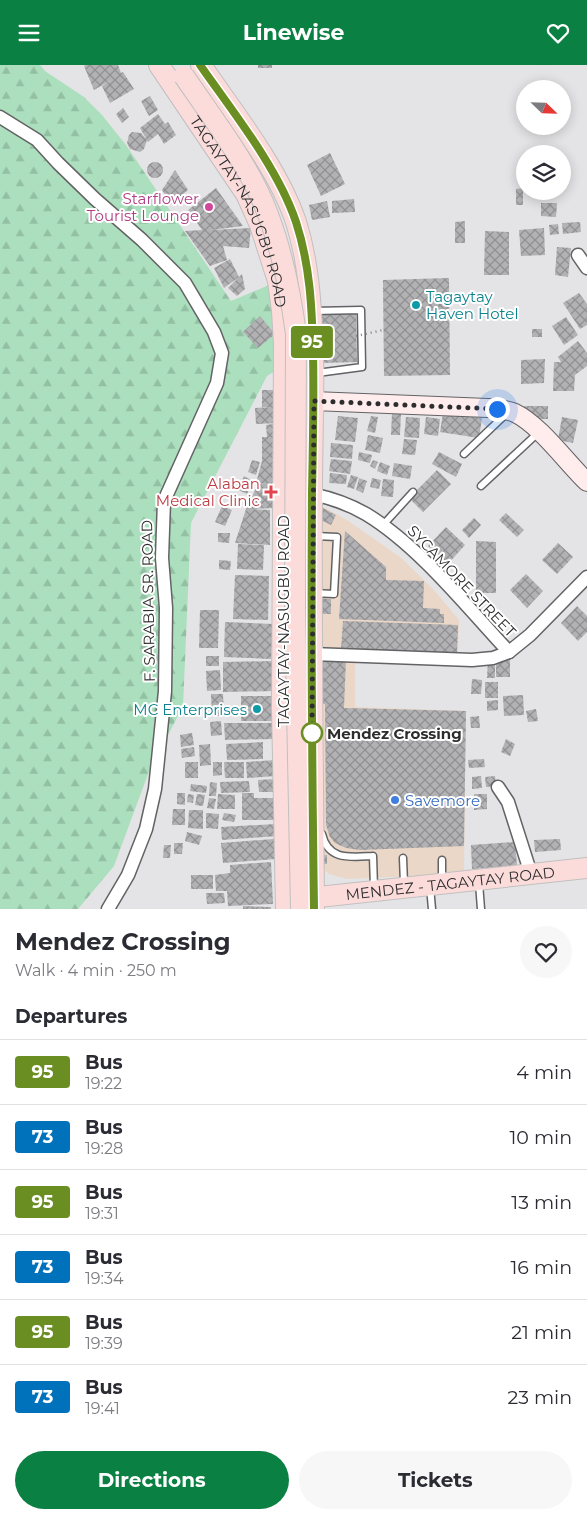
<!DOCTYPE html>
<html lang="en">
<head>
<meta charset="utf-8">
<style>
	:root { --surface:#fff; --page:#f7f7f7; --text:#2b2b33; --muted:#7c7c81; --line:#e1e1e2; --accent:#0b8043 }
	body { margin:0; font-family:Montserrat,sans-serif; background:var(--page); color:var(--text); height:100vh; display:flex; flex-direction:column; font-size:19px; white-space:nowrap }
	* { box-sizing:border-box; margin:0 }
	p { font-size:16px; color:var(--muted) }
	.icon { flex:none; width:28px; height:28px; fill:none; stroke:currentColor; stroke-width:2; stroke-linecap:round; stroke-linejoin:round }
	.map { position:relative; height:844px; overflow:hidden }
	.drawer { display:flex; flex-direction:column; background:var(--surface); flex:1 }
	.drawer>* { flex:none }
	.badge { padding:0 10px; border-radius:4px; font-size:18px; line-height:32px }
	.needle { width:32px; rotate:113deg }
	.fabs { position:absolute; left:516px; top:15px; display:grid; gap:10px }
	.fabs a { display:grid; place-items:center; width:55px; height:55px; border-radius:50%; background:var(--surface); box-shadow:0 2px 12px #0003; font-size:25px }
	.you { position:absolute; width:25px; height:25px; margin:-12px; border:4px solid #fff; border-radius:50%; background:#1a73e8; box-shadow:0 0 0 8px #1a73e833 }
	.map>.badge { position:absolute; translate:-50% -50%; box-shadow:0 0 0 2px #fff }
	h2 { padding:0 15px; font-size:19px; line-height:45px }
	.round { display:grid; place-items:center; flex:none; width:52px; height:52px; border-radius:26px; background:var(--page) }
	.overview { display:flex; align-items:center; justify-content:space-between; height:85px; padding:0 15px }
	h1 { font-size:24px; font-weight:700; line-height:38px }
	.button { display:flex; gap:10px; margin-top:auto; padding:10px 15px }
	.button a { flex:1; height:58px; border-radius:30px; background:var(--accent); color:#fff; font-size:20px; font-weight:700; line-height:58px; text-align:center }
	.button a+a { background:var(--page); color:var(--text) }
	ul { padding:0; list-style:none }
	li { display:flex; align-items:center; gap:15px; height:65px; padding:0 15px; border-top:1px solid var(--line) }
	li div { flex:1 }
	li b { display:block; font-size:19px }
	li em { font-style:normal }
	li .badge { min-width:55px; font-weight:700; text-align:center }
	header { display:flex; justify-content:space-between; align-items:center; height:65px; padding:0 15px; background:var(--accent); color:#fff; font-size:22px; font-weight:700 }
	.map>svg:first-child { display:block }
</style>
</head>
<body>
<header><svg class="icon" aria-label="menu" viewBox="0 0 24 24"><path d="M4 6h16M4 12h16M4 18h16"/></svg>Linewise<svg class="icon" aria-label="heart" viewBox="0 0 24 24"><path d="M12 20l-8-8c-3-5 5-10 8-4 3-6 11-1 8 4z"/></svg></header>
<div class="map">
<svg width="587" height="844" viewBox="0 0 587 844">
	<defs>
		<pattern id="forest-firs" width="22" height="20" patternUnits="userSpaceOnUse" patternTransform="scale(1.25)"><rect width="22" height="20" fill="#abdfbd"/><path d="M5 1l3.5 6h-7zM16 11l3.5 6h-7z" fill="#93c0a3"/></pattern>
		<pattern id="building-cross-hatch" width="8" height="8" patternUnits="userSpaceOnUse" patternTransform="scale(1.25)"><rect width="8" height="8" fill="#b2b1b3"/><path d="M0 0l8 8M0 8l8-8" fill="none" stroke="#919092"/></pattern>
	</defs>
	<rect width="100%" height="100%" fill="#e4e4e7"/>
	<path fill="#ead7c7" d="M318,439L347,455L400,492L433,524L459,555L458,593L355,592V642L466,646L464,806L414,811L347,814L329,809L318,799Z"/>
	<path fill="url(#forest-firs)" d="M0,0H40L45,6L84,32L102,50L126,80L231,236L274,218L280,303L267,311L191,458L183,641L148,709L114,801L78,844H0Z"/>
	<g fill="url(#building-cross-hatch)">
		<path d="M86,0H118L121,8L123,7L134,24L110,38L102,21L113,14L94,25L84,1Z"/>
		<rect x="258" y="0" width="14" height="3"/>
		<path d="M150,31L158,45L149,51L141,36Z"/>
		<path d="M123,43L129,52L122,58L116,49Z"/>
		<path d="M158,49L165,59L168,57L176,70L164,79L158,69L148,77L140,63Z"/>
		<path d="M132,67L141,68L147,75L144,84L140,87L130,84L127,78L129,70Z"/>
		<path d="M330,88L345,119L321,131L307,100Z"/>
		<circle cx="155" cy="105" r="8"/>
		<path d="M175,105L188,125L171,139L162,125Z"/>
		<path d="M216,123L243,161L211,165L251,163L249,183L223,181L227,195L210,201L185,166L202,165L188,145Z"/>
		<path d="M523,123V140H516V124Z"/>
		<path d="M354,134L355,147L332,148V136Z"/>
		<path d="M327,136L330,152L312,155L309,140Z"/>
		<path d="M541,138H557L556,152L541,151Z"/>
		<path d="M465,156V178H455V157Z"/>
		<path d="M580,157L581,167L563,169L562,158Z"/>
		<path d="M558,159L559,169L550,170L549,160Z"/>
		<path d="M544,163L545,190L521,191L519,165Z"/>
		<path d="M485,166L509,167V210H484Z"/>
		<path d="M557,182L571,183L568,212L555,210Z"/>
		<path d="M230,194L239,212L224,223L214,203Z"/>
		<path d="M242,209L245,224L237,231L228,223Z"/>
		<path d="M449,213L450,310L384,311L383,215Z"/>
		<path d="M579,228L587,239V260L580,264L563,238Z"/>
		<path d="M356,248L357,297L322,298L321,249Z"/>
		<path d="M260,251L275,269L258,283L243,267Z"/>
		<path d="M566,252L578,270L564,280L552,261Z"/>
		<rect x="532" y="264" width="10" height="8"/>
		<path d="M578,276L587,288V301L575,310L574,326H553L554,297H561L558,292Z"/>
		<path d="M545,294L544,318L521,319V295Z"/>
		<path d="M262,325H275L274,342L279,343L280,358V394L276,395L275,443L250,444L270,445V480L235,478L246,444L258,419H265L256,418L262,396V372H267L266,360L280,358L256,359L255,343L272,342H262Z"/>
		<rect x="524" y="341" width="24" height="13"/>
		<path d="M392,348H401L400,370H391Z"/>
		<path d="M443,348L482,353L479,373L440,367Z"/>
		<path d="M338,351L358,353L355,377L335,375Z"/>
		<path d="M371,351L378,352L375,368L367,366Z"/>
		<path d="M406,352L420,353L419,373L404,372Z"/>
		<path d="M426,352L440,354L438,371L424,369Z"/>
		<path d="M562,352L578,355L573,378L558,375Z"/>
		<path d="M368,370L383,373L380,388L365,385Z"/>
		<path d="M404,374L417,375L415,390L402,389Z"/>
		<path d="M331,378L353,380L352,394L330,392Z"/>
		<path d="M359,387L372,390L370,398L358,395Z"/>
		<path d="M439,387L462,399L456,412L432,399Z"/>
		<path d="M331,394L352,396L350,409L329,406Z"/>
		<path d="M252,395L260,397L256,410L248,407Z"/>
		<path d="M373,395L378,397L375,404L370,401Z"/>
		<path d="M380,397L390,401L387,410L377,406Z"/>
		<path d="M394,398L412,401L410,414L392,411Z"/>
		<path d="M437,405L451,419L423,447L409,433Z"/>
		<path d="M330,408L347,410L346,419L329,418Z"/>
		<path d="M351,410L358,412L354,424L347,422Z"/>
		<path d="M244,411L253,416L247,429L238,425Z"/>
		<path d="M359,413L367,416L363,428L356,425Z"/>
		<path d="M372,413L381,415L379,424L370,422Z"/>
		<path d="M383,414L394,415L393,432L381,431Z"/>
		<path d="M222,441L232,445L225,461L215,457Z"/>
		<path d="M319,441L336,450L331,460L313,451Z"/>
		<path d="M506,448L524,465L517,472L499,455Z"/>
		<path d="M474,453L481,460L469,473L462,465Z"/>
		<path d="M446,462L465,480L447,500L428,481Z"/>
		<path d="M345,466L386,502V515L424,516L423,543L440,544V549H444V558L339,554Z"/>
		<path d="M218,468H230L229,478L218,477Z"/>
		<path d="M476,476L496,477V528H476Z"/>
		<path d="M558,478L573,492L557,509L542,495Z"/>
		<path d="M238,479L264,480L263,505L237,504Z"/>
		<path d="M219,495L231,496L230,505L219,504Z"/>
		<path d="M526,509L543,526L527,543L510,525Z"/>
		<path d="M235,510L269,511L268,555L233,554Z"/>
		<path d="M314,533L331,534V549H314Z"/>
		<path d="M577,541L587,551V567L578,576L561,558Z"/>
		<path d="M200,545H219L218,583H199Z"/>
		<path d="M343,556L458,560L457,588L341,584Z"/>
		<path d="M225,557L273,559L271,594L224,592Z"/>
		<path d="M510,589V612H496V590Z"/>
		<rect x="206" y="591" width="13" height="10"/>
		<path d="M320,593L346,594L344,643L466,646L464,781L360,785L346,783L335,778L330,772L326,760L325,639H319Z"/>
		<path d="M488,594H495V613H487Z"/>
		<path d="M274,596V626L223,627V597Z"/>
		<path d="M220,605L221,625L207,626L206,606Z"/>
		<path d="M472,614L482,615L481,629H471Z"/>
		<rect x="485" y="617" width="13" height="16"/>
		<path d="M211,629H223L224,651H212Z"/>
		<path d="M523,630L524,650L504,651L503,631Z"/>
		<rect x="241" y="631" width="31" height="25"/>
		<path d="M498,635V645L487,646V636Z"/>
		<path d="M536,644L538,656L528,657L526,646Z"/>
		<path d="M479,651L480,663H471L470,652Z"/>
		<path d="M221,656L222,670L211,671L210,657Z"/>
		<path d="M224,658H272V674L225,675Z"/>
		<path d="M192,668L194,680L181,682L180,670Z"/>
		<path d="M506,674L515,679L510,691L501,687Z"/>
		<path d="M263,677V694L227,695L226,679Z"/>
		<path d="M210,679L211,700L200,701L199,680Z"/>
		<path d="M194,682L195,691L182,693L181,684Z"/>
		<path d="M484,694L485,702L469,703L468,695Z"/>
		<path d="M275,695L276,711L247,713L246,697Z"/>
		<rect x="185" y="697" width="13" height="16"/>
		<path d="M213,697H222V710L213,711Z"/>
		<path d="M224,697H244V713H225Z"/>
		<path d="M481,711L482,723L472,724V712Z"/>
		<path d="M495,711L496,721L486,722L485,712Z"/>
		<path d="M275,714V727H259L258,715Z"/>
		<path d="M249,716L250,727L221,728L220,717Z"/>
		<path d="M210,717L217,718L216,731H209Z"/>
		<path d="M191,719L207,721L206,728L190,726Z"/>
		<path d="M177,728H185V740L177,739Z"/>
		<path d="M242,728H254V733H274V755H242Z"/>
		<path d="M188,729L194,730L193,738L187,737Z"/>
		<path d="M197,729L205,730L203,741L195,740Z"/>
		<path d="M218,729L235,730V744H217Z"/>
		<path d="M474,729H487V744L474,745Z"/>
		<path d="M209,733L216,734L214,744L207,743Z"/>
		<path d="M173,744H185V760H172Z"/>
		<path d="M189,745H203V764L188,763Z"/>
		<path d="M206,748L219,749L218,764L206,763Z"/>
		<path d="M224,748L236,750L234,757L222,755Z"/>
		<path d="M276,759L277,771L222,775L221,762Z"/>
		<path d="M187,767L202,771L199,780L185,776Z"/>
		<path d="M274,774L276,794L223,798L221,778Z"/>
		<path d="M560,774L561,785L535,787L534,775Z"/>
		<path d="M515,777L517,801L472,804L471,780Z"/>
		<path d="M174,778H183L182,789H174Z"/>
		<path d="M164,780H171L170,793H163Z"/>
		<path d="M327,790V799H319V791Z"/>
		<path d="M271,797L273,839L228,841L227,826H216L215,810L230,808V800Z"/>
		<rect x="191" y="810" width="22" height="14"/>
		<path d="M206,828H224L225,838L207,839Z"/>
		<path d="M243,841L271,842V844H243Z"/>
	</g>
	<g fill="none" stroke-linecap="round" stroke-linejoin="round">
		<defs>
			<g id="lane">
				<path d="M313,246L361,245L362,302L317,308"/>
				<path d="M464,389L506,349"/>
				<path d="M481,421L539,367"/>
				<path d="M383,460L413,427"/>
				<path d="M313,528L334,529L337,472L315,471"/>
				<path d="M322,769C328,796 350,792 373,791L374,823"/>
				<path d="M403,793L404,819"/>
				<path d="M442,795V815"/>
				<path d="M479,818L481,844"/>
				<path d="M430,822L432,844"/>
			</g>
			<g id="street">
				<path d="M0,52L37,75L58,98L95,134L142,175L185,218L214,267L222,288L217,318L164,436L162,493L166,543L165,626L155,724L146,764L128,810L108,844"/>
				<path d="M578,190L587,203"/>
				<path d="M312,429C331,433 349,439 366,449C419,481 467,542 509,587"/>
				<path d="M312,589L472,595L493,593L509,587L530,570L587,512"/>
				<path d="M498,722L508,737L531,809"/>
			</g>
			<path id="secondary" d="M313,336L488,343C497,344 506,344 515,348C540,360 567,398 587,417"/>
			<g id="primary">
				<path id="s1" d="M159,0L246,129L260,160L278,216L282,246L284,279L282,642L286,844"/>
				<path d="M201,0C233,47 278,103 296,157C309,198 311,240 313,283C314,331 312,379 312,427C311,566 313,705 314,844"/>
				<path id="s2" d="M300,834L587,803"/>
			</g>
		</defs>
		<use href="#lane" stroke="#636365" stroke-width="9"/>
		<use href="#street" stroke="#636365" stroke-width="15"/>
		<use href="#secondary" stroke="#636365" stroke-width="20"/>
		<use href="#primary" stroke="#c0c0c0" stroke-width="22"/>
		<use href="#lane" stroke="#fff" stroke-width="6"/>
		<use href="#street" stroke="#fff" stroke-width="12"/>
		<use href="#secondary" stroke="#feedec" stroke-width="18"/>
		<use href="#primary" stroke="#fcdcda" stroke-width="20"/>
		<defs>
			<path id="primary-bridge" d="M184,11C211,51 243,92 263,137C281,179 290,224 296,269L295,542L301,844"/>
		</defs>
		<use href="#primary-bridge" stroke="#c0c0c0" stroke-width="22" stroke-linecap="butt"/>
		<path stroke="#828284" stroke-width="2.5" stroke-dasharray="1 4" stroke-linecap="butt" d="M356,271L383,265"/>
		<use href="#primary-bridge" stroke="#fcdcda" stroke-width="20"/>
	</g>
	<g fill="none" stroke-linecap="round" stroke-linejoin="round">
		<defs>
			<path id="line" d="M200,0C233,47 278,103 296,157C310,200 312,242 313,287C314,334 313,380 312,427C311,566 312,705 314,844"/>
		</defs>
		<use href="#line" stroke="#fff" stroke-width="11"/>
		<use href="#line" stroke="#6b8e23" stroke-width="8"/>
		<path stroke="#2d2d2e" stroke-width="5" stroke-dasharray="0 9" d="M312,668L314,336L497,344"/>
	</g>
	<circle fill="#d1479c" stroke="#fff" stroke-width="2" cx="209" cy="142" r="5"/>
	<g fill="#0f9aa8" stroke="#fff" stroke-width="2">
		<circle cx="416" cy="240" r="5"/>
		<circle cx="257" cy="644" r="5"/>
	</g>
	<path fill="#e0444e" stroke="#fff" stroke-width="2" d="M268.5 419.5h5v5h5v5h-5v5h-5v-5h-5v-5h5z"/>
	<circle fill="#fff" stroke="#6b8e23" stroke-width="2.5" cx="312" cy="668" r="10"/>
	<circle fill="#3f7fe0" stroke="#fff" stroke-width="2" cx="395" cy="735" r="5"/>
	<g text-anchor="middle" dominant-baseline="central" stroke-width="4" stroke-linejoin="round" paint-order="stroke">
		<g font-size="15" fill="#b23c85" stroke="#fff" text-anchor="end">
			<text x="199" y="133">Starflower<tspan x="199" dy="17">Tourist Lounge</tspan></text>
		</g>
		<g font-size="15" fill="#2d2d2e" stroke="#fff">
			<text stroke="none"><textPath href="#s1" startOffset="169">TAGAYTAY-NASUGBU ROAD</textPath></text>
			<text transform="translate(462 516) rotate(46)">SYCAMORE STREET</text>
			<text transform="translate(148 536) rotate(-91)">F. SARABIA SR. ROAD</text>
			<text transform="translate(283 556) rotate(-90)">TAGAYTAY-NASUGBU ROAD</text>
			<text stroke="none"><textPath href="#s2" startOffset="151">MENDEZ - TAGAYTAY ROAD</textPath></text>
		</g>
		<g font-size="15" fill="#0d838f" stroke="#fff" text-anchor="start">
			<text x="426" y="231">Tagaytay<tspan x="426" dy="17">Haven Hotel</tspan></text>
			<text x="247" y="644" text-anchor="end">MC Enterprises</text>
		</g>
		<g font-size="15" fill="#be3a42" stroke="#fff" text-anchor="end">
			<text x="260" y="418">Alaban<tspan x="260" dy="17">Medical Clinic</tspan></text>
		</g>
		<g font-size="15" font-weight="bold" fill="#2d2d2e" stroke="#fff" text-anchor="start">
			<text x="327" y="668">Mendez Crossing</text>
		</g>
		<g font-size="15" fill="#366cbe" stroke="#fff" text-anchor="start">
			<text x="405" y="735">Savemore</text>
		</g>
	</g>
</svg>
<div class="fabs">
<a><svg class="needle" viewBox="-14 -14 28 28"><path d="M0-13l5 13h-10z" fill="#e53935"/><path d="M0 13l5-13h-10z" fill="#7c7c81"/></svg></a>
<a><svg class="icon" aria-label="layers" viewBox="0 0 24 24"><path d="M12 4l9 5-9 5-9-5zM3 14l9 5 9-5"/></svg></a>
</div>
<div class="you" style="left:497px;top:344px"></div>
<b class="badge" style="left:312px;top:277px;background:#6b8e23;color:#fff">95</b>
</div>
<section class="drawer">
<div class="overview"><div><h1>Mendez Crossing</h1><p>Walk · 4 min · 250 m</p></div><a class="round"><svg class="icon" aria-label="heart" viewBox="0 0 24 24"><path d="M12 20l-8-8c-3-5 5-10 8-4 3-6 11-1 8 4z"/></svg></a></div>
<h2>Departures</h2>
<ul>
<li><span class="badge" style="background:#6b8e23;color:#fff">95</span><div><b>Bus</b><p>19:22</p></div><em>4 min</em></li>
<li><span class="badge" style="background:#0072bc;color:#fff">73</span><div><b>Bus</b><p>19:28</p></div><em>10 min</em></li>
<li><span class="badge" style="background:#6b8e23;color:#fff">95</span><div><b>Bus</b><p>19:31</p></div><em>13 min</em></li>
<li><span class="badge" style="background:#0072bc;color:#fff">73</span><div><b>Bus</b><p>19:34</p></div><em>16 min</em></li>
<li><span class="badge" style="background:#6b8e23;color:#fff">95</span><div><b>Bus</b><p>19:39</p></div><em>21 min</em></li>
<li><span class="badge" style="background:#0072bc;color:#fff">73</span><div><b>Bus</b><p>19:41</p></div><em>23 min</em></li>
</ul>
<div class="button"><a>Directions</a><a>Tickets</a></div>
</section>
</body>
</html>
